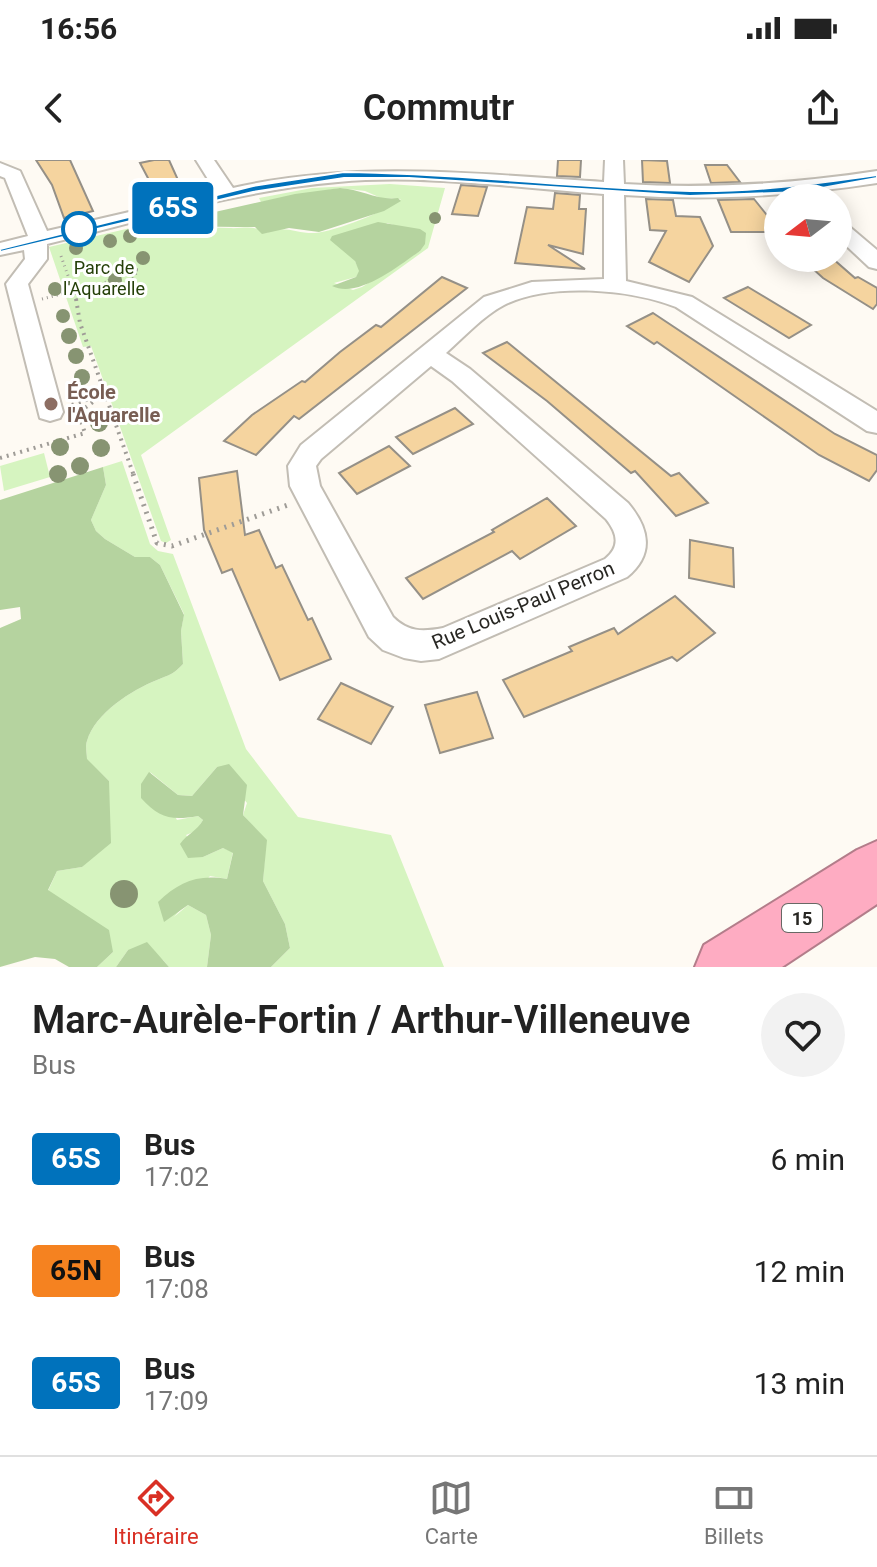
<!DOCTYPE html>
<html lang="fr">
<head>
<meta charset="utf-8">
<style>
	:root { --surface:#fff; --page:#f2f2f2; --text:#222; --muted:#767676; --line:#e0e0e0; --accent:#d93025 }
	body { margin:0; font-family:Roboto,sans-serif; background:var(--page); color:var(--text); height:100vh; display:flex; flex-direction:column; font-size:30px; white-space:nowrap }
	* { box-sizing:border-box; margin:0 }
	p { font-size:26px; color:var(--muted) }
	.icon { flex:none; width:44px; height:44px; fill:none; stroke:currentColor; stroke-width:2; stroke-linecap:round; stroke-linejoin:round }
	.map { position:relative; height:807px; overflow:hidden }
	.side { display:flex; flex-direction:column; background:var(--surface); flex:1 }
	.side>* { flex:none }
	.badge { padding:0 16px; border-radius:6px; font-size:28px; line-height:52px }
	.needle { width:52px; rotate:254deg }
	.controls { position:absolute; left:764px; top:24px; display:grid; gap:16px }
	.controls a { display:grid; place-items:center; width:88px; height:88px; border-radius:50%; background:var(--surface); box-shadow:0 4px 20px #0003; font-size:40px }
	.map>.badge { position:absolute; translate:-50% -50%; box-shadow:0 0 0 4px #fff }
	.round { display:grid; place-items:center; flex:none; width:84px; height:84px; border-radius:42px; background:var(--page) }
	.summary { display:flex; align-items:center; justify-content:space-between; height:136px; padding:0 32px }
	h1 { font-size:38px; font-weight:600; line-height:60px }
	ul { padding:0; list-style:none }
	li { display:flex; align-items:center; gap:24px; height:112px; padding:0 32px }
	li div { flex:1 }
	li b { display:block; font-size:30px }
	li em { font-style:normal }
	li .badge { min-width:88px; font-weight:700; text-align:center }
	.status { display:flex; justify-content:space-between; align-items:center; height:56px; padding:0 40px; background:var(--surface); direction:ltr }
	.status svg { height:22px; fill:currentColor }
	header { display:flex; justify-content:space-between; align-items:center; height:104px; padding:0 32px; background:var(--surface); font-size:36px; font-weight:600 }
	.tab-bar { display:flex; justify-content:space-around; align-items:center; height:112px; border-top:2px solid var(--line); background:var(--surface); font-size:22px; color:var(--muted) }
	.tab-bar a { display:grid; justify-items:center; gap:4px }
	.tab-bar .active { color:var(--accent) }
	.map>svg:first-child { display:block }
</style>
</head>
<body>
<div class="status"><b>16:56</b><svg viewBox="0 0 49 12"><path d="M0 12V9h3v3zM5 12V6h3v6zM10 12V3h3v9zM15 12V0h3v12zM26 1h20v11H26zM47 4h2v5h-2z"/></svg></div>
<header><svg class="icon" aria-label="back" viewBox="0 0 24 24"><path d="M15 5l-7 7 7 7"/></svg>Commutr<svg class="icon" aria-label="share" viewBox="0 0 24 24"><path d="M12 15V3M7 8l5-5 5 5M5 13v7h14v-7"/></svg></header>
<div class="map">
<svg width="877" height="807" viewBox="0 0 877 807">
	<rect width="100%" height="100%" fill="#fefaf3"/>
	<g fill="#d6f4c0" fill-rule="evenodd">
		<path d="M390,24L445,28L428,88L141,295L171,380L166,383L161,381L91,186L83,187L49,87L156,62L158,72C187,66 200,67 229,68C244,69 252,64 266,73C284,64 297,74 315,73C336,71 387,51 401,39L381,38L365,31L340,28L261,42L259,38L312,28ZM387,63L400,67L420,91L362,127L353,130L334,123L356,117L360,111L355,101Z"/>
		<path d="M44,293L50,317L4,331L0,306Z"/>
		<path d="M122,301L150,384L158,391L173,394L246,589L298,657L391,675L444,807H271L290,788L285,764L263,721L266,680L243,655L247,643L217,607L192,636L178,635L150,612L177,660L198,656L203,660L196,671L186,675L203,697L223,688L233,692L227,719L210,716L174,757L188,745L206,755L211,775L207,807H169L163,800L128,790L116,807H97L113,792L66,744L48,731L57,711L82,707L109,675V621L87,600C87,594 85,586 87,581C95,553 132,530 157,520C169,515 174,514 183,504L181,471L184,454L160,405L150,397H135L105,379L96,371L91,360L106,325L103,307Z"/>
	</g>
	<g fill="#b5d39f">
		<path d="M340,28C360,29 379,41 398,38L401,41L384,51L319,72L289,68L262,74L255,67C222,67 191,65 158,72L157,65L295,34Z"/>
		<path d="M378,62L420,69L426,73L425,84L420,91C398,106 358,139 332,126L356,117L359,111L355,101L330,80L332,76Z"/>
		<path d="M103,307L106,325L91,360L96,371L105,379L135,397H150L160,405L184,455L181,471L183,504C174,514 169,515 157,520C132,530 95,553 87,581C85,586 87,594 87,599L109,621L111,683L82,707L57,711L48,730L109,770L113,792L97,807H69L55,799L35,797L0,807V468L21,459L20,447L0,450V340Z"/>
		<path d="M229,604L247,625L243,655L267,680L263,721L285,764L290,788L271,807H207L211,775L206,755L188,745L164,762L158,742C179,722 197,714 227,719L233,693L223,688L203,697L188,698L180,684C187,674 197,671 203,660L198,656C171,661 159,658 141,638V624L149,612L178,635L192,636L217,607Z"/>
		<path d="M147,782L169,807H116L128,790Z"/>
	</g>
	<g fill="#f5d49f" stroke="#959087" stroke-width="2">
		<path d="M36,0H70L93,51L64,58L52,25Z"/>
		<path d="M154,0H169L183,31L158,37L140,3Z"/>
		<path d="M558,0H581L580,17L557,16Z"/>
		<path d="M642,0L667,1L670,23L643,22Z"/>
		<path d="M705,5H727L740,22L711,23Z"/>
		<path d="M461,25L487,27L478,56L452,54Z"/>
		<path d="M555,33L580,35L579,49H586L583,94L548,85L585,109L515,103L527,47L553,49Z"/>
		<path d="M646,39L673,40L676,56L700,57L713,86L689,122L649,102L666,71L650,70Z"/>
		<path d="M754,39L778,69V72H731L718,40Z"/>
		<path d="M801,98H832L855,118L858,117L877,128V144L873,149L823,118Z"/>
		<path d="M442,117L467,128L299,259L294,256L256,295L224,281L252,255L302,221L305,222L340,192L376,165L381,167Z"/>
		<path d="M748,127L811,165L789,178L724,138Z"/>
		<path d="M653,153L835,274L877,295V310L869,321L819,295L657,182L654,184L627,166Z"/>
		<path d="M507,182L671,316L679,313L708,343L676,356L635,311L631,313L547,241L483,193Z"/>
		<path d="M455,248L473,264L413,294L396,277Z"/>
		<path d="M389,286L410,306L357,334L339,313Z"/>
		<path d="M237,311L245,375L259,370L276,408L282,405L308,460L312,458L331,499L280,520L232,409L222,413L204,370L199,318Z"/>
		<path d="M547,338L576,366L520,399L512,391L423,439L406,418L494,372L492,370Z"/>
		<path d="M690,380L733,388L734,427L689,418Z"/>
		<path d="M675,436L715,473L677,501L672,497L524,557L503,520L572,491L569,487L614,468L618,474Z"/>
		<path d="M341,523L393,547L371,584L318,559Z"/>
		<path d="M477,532L493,578L440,593L425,545Z"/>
	</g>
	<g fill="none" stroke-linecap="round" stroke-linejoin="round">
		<defs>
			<g id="minor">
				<path d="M196,0H214L233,28C356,0 480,14 604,22L605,0H623L624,24C710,29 792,24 877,11V23C792,36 710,41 624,35L626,121L692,137L877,251V273L867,271L676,147C630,129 549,122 504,145C483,156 464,177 446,193L470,209L628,343C649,368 655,394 627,417L439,499L421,501L404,498L383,490L369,477L290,326L288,306L301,285L484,137L532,122L604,119V34C517,28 425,14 338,22C240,30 142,61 47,84V99L28,124L63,252L60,258L50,261L40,258L6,124L25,99L24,90L0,95V83L28,76L5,18L0,16V3L20,11L47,71L216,32ZM431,206L452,221L606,359C618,374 620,387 605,399L443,468C422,472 408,472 393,457L320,326L316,306L321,299Z"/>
				<path d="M838,61L845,63L877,90V109L869,107L838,78Z"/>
			</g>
			<path id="highway" d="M877,681V744L782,807H695L704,785L857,690Z"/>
		</defs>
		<use href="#minor" stroke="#c2bdb4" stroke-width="4"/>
		<use href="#highway" stroke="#b37d8a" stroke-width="4"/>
		<g stroke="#9f9c97" stroke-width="3" stroke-dasharray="1 4" stroke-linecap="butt">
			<path d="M61,96L77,141"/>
			<path d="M122,108L138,110L127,128L107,122Z"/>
			<path d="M42,139L107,122"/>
		</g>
		<g stroke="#9f9c97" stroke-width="4" stroke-dasharray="2 5" stroke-linecap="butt">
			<path d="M76,139L80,163L134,316"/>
			<path d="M72,245L100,235"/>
			<path d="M0,298L85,273L78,253L105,233"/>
		</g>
		<path stroke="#9f9c97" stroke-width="5" stroke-dasharray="2 6" stroke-linecap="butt" d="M133,314L157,383L172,386L288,345"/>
		<use href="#minor" fill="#fff" fill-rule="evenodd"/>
		<use href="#highway" fill="#feacc2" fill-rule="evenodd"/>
	</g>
	<g fill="#879472">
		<circle cx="435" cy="58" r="6"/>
		<circle cx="130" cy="76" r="7"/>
		<circle cx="110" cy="81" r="7"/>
		<circle cx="76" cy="88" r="7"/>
		<circle cx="143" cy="98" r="7"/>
		<circle cx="115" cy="120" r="7"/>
		<circle cx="55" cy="129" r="7"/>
		<circle cx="63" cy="156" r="7"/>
		<circle cx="69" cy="176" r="8"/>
		<circle cx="76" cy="196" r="8"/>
		<circle cx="82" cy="217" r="8"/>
		<circle cx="99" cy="263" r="9"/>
		<circle cx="60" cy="287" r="9"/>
		<circle cx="101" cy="288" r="9"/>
		<circle cx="80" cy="306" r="9"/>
		<circle cx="58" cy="314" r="9"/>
		<circle cx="124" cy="734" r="14"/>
	</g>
	<path fill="#0072bc" stroke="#fff" stroke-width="2" d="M344,12C459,13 574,28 690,31C753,32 815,24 877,15V18L800,32L690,36L409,18H344L253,32L0,92V89L253,26Z"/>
	<circle fill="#fff" stroke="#0072bc" stroke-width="4" cx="79" cy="69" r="16"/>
	<circle fill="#8d6e63" stroke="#fff" stroke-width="3" cx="51" cy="244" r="8"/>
	<g text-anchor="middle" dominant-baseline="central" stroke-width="6" stroke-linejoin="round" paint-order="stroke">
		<g font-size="18" fill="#254009" stroke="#fff">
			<text x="104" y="107">Parc de<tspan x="104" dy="21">l'Aquarelle</tspan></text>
		</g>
		<rect fill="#fff" stroke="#686865" stroke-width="2" x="782" y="744" width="40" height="28" rx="6"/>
		<g font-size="18" font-weight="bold" fill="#282723">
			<text x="802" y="758">15</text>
		</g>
		<g font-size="20" font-weight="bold" fill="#785e54" stroke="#fff" text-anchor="start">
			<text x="67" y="232">École<tspan x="67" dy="23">l'Aquarelle</tspan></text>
		</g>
		<g font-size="20" fill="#282723" stroke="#fff">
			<text transform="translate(523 445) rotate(-23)">Rue Louis-Paul Perron</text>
		</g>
	</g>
</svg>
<div class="controls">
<a><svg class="needle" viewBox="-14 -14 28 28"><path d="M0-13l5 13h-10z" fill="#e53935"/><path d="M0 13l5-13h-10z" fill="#767676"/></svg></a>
</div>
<b class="badge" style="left:173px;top:48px;background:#0072bc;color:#fff">65S</b>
</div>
<section class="side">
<div class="summary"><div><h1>Marc-Aurèle-Fortin / Arthur-Villeneuve</h1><p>Bus</p></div><a class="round"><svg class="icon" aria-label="heart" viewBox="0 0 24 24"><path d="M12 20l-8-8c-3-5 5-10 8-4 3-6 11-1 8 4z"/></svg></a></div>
<ul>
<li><span class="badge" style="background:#0072bc;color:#fff">65S</span><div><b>Bus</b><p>17:02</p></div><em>6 min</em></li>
<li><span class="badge" style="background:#f58220;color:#111">65N</span><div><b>Bus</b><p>17:08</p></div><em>12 min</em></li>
<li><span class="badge" style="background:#0072bc;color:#fff">65S</span><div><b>Bus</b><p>17:09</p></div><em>13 min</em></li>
</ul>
</section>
<nav class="tab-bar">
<a class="active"><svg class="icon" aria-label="directions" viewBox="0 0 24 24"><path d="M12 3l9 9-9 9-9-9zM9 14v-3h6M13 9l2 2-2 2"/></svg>Itinéraire</a>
<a><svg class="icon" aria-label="map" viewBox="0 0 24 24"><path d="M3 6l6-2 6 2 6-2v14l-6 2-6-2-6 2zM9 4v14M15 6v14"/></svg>Carte</a>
<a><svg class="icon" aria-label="tickets" viewBox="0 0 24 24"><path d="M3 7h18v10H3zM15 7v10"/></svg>Billets</a>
</nav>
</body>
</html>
